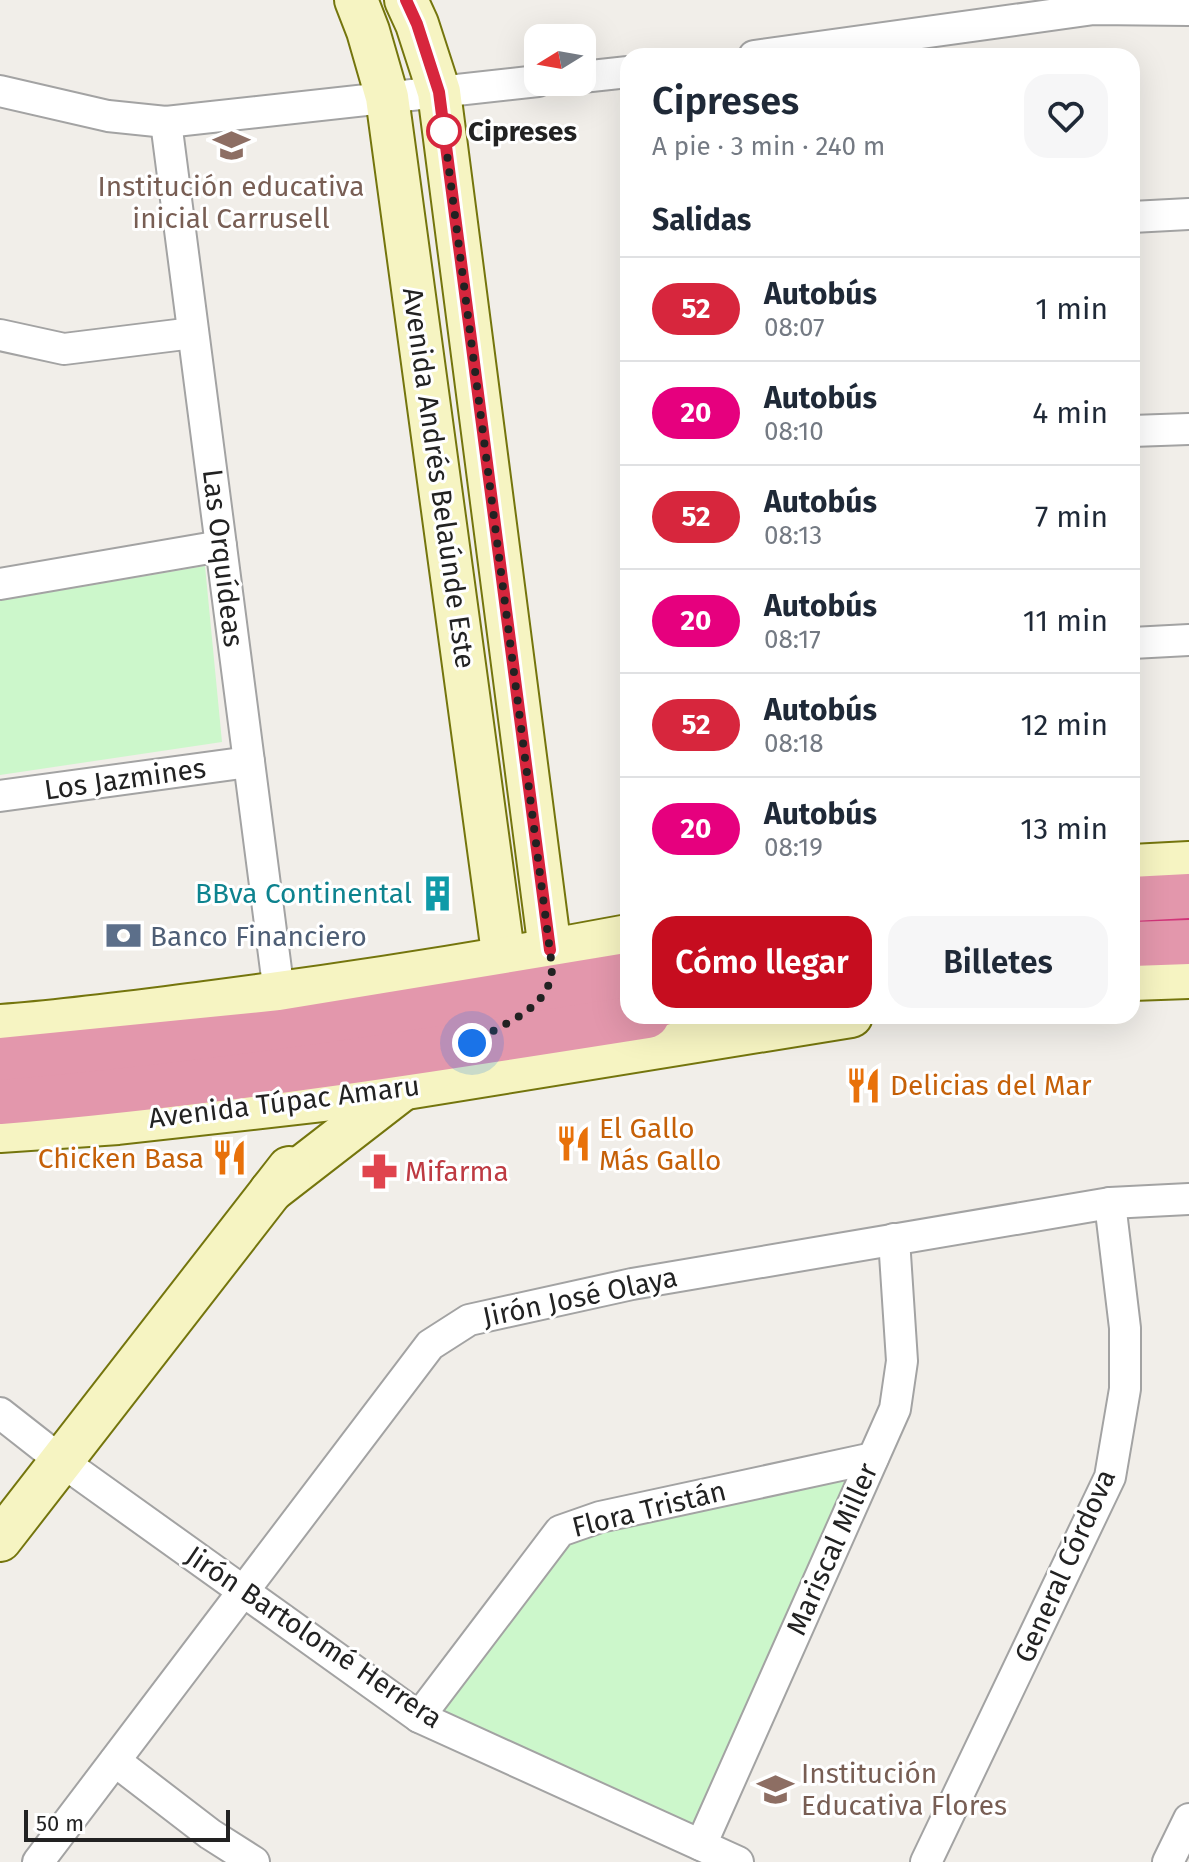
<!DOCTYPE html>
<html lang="es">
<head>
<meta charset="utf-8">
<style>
	:root { --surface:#fff; --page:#f6f6f7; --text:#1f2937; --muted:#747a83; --line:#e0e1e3; --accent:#c60d1f }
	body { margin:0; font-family:"Fira Sans",sans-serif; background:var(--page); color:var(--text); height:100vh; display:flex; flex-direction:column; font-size:30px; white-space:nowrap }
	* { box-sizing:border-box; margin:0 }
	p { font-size:26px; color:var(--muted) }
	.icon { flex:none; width:44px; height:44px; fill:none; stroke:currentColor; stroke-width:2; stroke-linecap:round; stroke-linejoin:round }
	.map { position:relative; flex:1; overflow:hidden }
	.side { position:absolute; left:620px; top:48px; width:520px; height:976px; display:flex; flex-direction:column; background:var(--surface); border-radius:24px; box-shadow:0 8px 32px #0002 }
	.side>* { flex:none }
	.badge { padding:0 16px; border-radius:26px; font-size:28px; line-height:52px }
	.needle { width:52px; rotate:259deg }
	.tools { position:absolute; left:524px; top:24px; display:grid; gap:16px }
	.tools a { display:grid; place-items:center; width:72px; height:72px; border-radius:16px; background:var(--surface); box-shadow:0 8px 32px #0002; font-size:40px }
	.scale { position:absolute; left:24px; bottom:20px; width:206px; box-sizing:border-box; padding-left:8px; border:4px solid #222; border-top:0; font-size:22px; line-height:28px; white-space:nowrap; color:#222; -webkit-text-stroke:6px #fff; paint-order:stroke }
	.you { position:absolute; width:40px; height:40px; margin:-20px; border:6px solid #fff; border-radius:50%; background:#1a73e8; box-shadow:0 0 0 12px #1a73e833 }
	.map>.badge { position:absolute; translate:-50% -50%; box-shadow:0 0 0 4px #fff }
	h2 { padding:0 32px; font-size:30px; line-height:72px }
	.round { display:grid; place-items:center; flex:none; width:84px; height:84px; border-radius:24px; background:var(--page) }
	.headline { display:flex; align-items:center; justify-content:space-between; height:136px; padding:0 32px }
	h1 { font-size:38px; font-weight:600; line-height:60px }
	.primary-button { display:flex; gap:16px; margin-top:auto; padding:16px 32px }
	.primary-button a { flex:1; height:92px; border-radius:24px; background:var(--accent); color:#fff; font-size:32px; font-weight:600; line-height:92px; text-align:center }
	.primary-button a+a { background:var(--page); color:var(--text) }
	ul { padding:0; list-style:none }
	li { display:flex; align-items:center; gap:24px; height:104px; padding:0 32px; border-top:2px solid var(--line) }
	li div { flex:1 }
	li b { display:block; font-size:30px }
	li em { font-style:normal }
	li .badge { min-width:88px; font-weight:700; text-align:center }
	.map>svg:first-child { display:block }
</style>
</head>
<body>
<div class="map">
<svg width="1189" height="1862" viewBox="0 0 1189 1862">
	<rect width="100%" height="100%" fill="#f1eee9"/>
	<g fill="#ccf7cb">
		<path d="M205,566L222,742L0,775V598L9,599Z"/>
		<path d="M854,1475L694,1831L441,1711L561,1547L582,1535Z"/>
	</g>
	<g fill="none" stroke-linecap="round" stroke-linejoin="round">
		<defs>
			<g id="street">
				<path d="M754,56L1094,9L1189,10"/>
				<path d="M582,77L628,72"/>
				<path d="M0,91L108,116L166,122L538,81"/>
				<path d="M166,122L279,993"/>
				<path d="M1132,217L1189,214"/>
				<path d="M0,335L64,349L193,333"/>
				<path d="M1132,431L1189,429"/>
				<path d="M0,584L221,546"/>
				<path d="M1132,643L1189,640"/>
				<path d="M0,796L249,762"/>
				<path d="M0,1413L60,1460L419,1717L738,1862"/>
				<path d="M419,1717L560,1531L600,1517L873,1458"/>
				<path d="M115,1761L210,1834L254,1862"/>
				<path d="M701,1845L895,1409L902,1361L894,1239"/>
				<path d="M38,1862L430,1345L469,1320L632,1284L1110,1203L1189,1199"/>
				<path d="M926,1862L1110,1477L1125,1389V1328L1110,1203"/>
				<path d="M1168,1862L1189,1819"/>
			</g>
			<g id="secondary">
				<path d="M356,0L368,31L387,97L504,960"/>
				<path d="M1132,866L1189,863"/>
				<path d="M1132,979L1189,977"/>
				<path d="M0,1026C71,1021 142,1011 212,1002C351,984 490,962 628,936"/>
				<path d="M0,1131L118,1123L350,1097L851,1016"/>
				<path d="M271,1191L404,1088L533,1006C553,989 553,975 550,950L439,92L417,24L406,0"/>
				<path d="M0,1540L289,1168"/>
			</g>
			<g id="highway">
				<path d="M1132,899L1189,896"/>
				<path d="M1132,944L1189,942"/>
				<path d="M0,1060L282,1032L628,975"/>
				<path d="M0,1102C217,1084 432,1050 647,1016"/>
			</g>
		</defs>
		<use href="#street" stroke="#a3a3a3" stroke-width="34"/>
		<use href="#secondary" stroke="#74750d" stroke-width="46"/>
		<use href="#highway" stroke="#d13579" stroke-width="48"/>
		<use href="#street" stroke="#fff" stroke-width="30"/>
		<use href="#secondary" stroke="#f6f4c2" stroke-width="42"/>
		<use href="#highway" stroke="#e397ac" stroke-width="44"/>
	</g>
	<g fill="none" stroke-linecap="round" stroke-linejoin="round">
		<defs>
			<path id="line" d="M406,0L417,24L439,92L550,950"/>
		</defs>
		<use href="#line" stroke="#fff" stroke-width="18"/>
		<use href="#line" stroke="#d7263d" stroke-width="12"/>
		<path stroke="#222" stroke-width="8" stroke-dasharray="0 14.4" d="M444,131L443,123L552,967C552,1009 503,1023 472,1043"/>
	</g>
	<defs>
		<symbol id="school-bare" viewBox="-9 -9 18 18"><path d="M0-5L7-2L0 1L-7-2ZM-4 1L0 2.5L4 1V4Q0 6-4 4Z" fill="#8d6e63" stroke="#fff" stroke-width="2.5" paint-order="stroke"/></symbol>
		<symbol id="building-bare" viewBox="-9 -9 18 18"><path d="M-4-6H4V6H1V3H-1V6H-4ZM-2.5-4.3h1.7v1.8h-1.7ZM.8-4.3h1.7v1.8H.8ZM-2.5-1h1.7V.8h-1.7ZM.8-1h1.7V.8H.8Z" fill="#0f9aa8" stroke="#fff" stroke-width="2.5" paint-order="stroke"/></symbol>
		<symbol id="bank-bare" viewBox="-9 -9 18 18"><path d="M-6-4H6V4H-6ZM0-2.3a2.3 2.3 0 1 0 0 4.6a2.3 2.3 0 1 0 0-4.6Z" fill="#5c6f8a" stroke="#fff" stroke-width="2.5" paint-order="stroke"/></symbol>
		<symbol id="restaurant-bare" viewBox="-9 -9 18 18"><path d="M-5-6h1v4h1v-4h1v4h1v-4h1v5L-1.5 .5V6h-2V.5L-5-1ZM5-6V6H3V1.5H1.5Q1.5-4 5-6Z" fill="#e8710a" stroke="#fff" stroke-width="2.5" paint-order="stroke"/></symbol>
		<symbol id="pharmacy-bare" viewBox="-9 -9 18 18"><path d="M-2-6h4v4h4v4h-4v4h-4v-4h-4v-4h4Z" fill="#e0444e" stroke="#fff" stroke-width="2.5" paint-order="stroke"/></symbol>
	</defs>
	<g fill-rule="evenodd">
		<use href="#school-bare" x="206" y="120" width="51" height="51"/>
		<use href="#building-bare" x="412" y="868" width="51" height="51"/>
		<use href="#bank-bare" x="98" y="910" width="51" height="51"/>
		<use href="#restaurant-bare" x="838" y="1060" width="51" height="51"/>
		<use href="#restaurant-bare" x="548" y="1118" width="51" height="51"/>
		<use href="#restaurant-bare" x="204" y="1132" width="51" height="51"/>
		<use href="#pharmacy-bare" x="354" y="1146" width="51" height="51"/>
		<use href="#school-bare" x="750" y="1764" width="51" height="51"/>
	</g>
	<circle fill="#fff" stroke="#d7263d" stroke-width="4" cx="444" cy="131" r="16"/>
	<g text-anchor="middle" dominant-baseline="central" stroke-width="6" stroke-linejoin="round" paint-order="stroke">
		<g font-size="28" font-weight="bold" fill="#222" stroke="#fff" text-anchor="start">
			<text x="468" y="131">Cipreses</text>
		</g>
		<g font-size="28" fill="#785e54" stroke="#fff">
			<text x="231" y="186">Institución educativa<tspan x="231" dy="32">inicial Carrusell</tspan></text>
			<text x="801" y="1773" text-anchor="start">Institución<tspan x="801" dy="32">Educativa Flores</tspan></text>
		</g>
		<g font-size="28" fill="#222" stroke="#fff">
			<text transform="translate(439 478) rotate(82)">Avenida Andrés Belaúnde Este</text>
			<text transform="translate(223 558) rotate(83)">Las Orquídeas</text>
			<text transform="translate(125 779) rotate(-8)">Los Jazmines</text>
			<text transform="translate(284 1102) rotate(-7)">Avenida Túpac Amaru</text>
			<text transform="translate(580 1297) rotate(-12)">Jirón José Olaya</text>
			<text transform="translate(649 1509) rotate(-14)">Flora Tristán</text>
			<text transform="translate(832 1549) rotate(-66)">Mariscal Miller</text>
			<text transform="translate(1065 1566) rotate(-66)">General Córdova</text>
			<text transform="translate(314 1637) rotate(34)">Jirón Bartolomé Herrera</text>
		</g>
		<g font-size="28" fill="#0d838f" stroke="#fff" text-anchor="end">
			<text x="412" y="893">BBva Continental</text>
		</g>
		<g font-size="28" fill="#4e5e75" stroke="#fff" text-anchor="start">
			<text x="150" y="936">Banco Financiero</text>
		</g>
		<g font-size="28" fill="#c56008" stroke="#fff" text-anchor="start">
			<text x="890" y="1085">Delicias del Mar</text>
			<text x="599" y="1128">El Gallo<tspan x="599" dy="32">Más Gallo</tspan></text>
			<text x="204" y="1158" text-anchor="end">Chicken Basa</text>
		</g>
		<g font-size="28" fill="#be3a42" stroke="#fff" text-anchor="start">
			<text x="405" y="1171">Mifarma</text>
		</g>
	</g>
</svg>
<div class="tools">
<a><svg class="needle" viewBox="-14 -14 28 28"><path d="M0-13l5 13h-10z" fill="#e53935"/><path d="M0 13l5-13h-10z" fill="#747a83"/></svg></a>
</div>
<div class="scale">50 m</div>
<div class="you" style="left:472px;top:1043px"></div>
<section class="side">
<div class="headline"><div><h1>Cipreses</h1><p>A pie · 3 min · 240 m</p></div><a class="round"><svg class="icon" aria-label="heart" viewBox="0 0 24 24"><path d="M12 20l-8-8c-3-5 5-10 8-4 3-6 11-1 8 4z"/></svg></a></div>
<h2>Salidas</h2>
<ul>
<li><span class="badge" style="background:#d7263d;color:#fff">52</span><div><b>Autobús</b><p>08:07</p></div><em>1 min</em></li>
<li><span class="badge" style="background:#e6007e;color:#fff">20</span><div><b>Autobús</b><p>08:10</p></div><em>4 min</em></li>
<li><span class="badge" style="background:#d7263d;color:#fff">52</span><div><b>Autobús</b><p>08:13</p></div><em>7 min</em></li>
<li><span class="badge" style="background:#e6007e;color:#fff">20</span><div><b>Autobús</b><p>08:17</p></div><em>11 min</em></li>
<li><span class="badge" style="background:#d7263d;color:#fff">52</span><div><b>Autobús</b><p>08:18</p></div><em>12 min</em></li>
<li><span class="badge" style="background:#e6007e;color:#fff">20</span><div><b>Autobús</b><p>08:19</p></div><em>13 min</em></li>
</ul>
<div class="primary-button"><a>Cómo llegar</a><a>Billetes</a></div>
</section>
</div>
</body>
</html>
